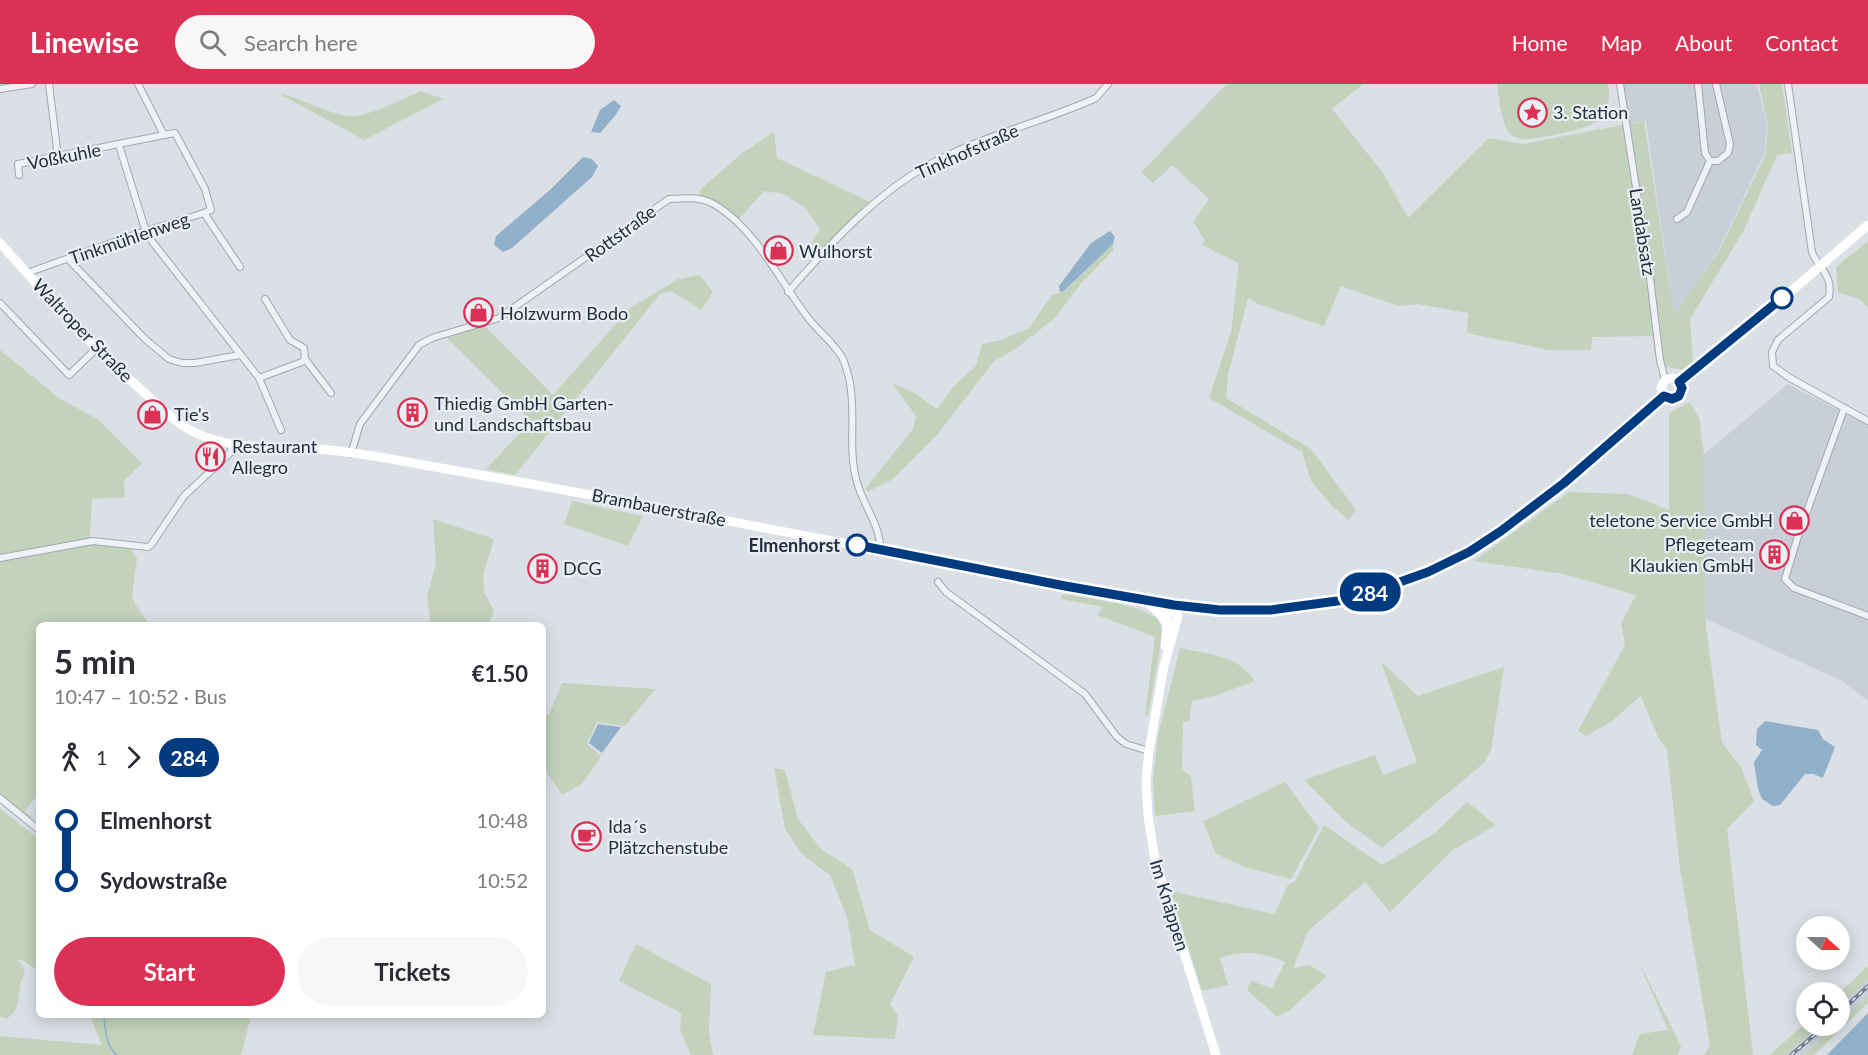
<!DOCTYPE html>
<html lang="en">
<head>
<meta charset="utf-8">
<style>
	:root { --surface:#fff; --page:#f7f7f7; --text:#2b2b33; --muted:#7c7c81; --accent:#db3154 }
	body { margin:0; font-family:Lato,sans-serif; background:var(--page); color:var(--text); height:100vh; display:flex; flex-direction:column; font-size:22px; white-space:nowrap }
	* { box-sizing:border-box; margin:0 }
	p { font-size:20px; color:var(--muted) }
	.icon { flex:none; width:33px; height:33px; fill:none; stroke:currentColor; stroke-width:2; stroke-linecap:round; stroke-linejoin:round }
	.map { position:relative; flex:1; overflow:hidden }
	.details { position:absolute; left:36px; top:538px; width:510px; height:396px; display:flex; flex-direction:column; background:var(--surface); border-radius:9px; box-shadow:0 3px 15px #0003 }
	.details>* { flex:none }
	.badge { padding:0 12px; border-radius:20px; font-size:21px; line-height:39px }
	.needle { width:39px; rotate:111deg }
	.tools { position:absolute; left:1796px; top:832px; display:grid; gap:12px }
	.tools a { display:grid; place-items:center; width:54px; height:54px; border-radius:50%; background:var(--surface); box-shadow:0 3px 15px #0003; font-size:30px }
	.map>.badge { position:absolute; translate:-50% -50%; box-shadow:0 0 0 3px #fff }
	.legs { display:flex; align-items:center; gap:9px; height:66px; padding:0 18px; font-size:20px }
	.legs p { margin-inline-start:auto }
	.overview { display:flex; align-items:center; justify-content:space-between; height:102px; padding:0 18px }
	h1 { font-size:33px; font-weight:700; line-height:45px }
	.button { display:flex; gap:12px; margin-top:auto; padding:12px 18px }
	.button a { flex:1; height:69px; border-radius:36px; background:var(--accent); color:#fff; font-size:24px; font-weight:700; line-height:69px; text-align:center }
	.button a+a { background:var(--page); color:var(--text) }
	ul { padding:0 18px; list-style:none }
	li { display:flex; align-items:center; gap:21px; height:60px; font-size:22px }
	li i { display:grid; place-items:center; width:9px; height:100%; margin:0 8px; background:currentColor }
	li i::after { content:''; width:15px; height:15px; margin:-8px; border:4px solid; border-radius:50%; background:var(--surface) }
	li p { margin-inline-start:auto }
	li:first-child i { background:linear-gradient(#0000 50%,currentColor 0) }
	li:last-child i { background:linear-gradient(currentColor 50%,#0000 0) }
	header { display:flex; align-items:center; gap:36px; box-sizing:border-box; height:84px; padding:0 30px; background:var(--accent); color:#fff }
	header strong { font-size:28px }
	nav { display:flex; gap:33px; margin-inline-start:auto; font-size:21px }
	.search { width:420px; height:54px; background:var(--page); display:flex; align-items:center; gap:15px; box-sizing:border-box; padding:0 21px; border-radius:33px; color:var(--muted); font-size:22px }
	.map>svg:first-child { display:block }
</style>
</head>
<body>
<header>
<strong>Linewise</strong>
<div class="search"><svg class="icon" aria-label="search" viewBox="0 0 24 24"><circle cx="10" cy="10" r="6"/><path d="M15 15l6 6"/></svg>Search here</div>
<nav><a>Home</a><a>Map</a><a>About</a><a>Contact</a></nav>
</header>
<div class="map">
<svg width="1868" height="971" viewBox="0 0 1868 971">
	<rect width="100%" height="100%" fill="#dbe0e7"/>
	<g fill="#c8cfd9">
		<path d="M1619,0H1757L1767,42L1764,71L1719,165L1674,232L1646,37L1627,39Z"/>
		<path d="M1788,300L1868,341V617L1842,597L1706,535L1704,370Z"/>
		<path d="M1868,896V911L1839,939V923Z"/>
		<path d="M1819,942H1835L1803,971H1786Z"/>
	</g>
	<g fill="#c2d2bb">
		<path d="M1227,0H1363L1332,25L1383,89L1408,134L1489,54L1523,60L1644,37L1674,231L1720,165L1765,72L1768,43L1759,0H1782L1792,69L1777,71L1744,146L1690,235L1693,279L1683,286L1657,281L1652,252L1592,253L1591,266H1549L1467,249L1468,229L1418,220L1399,222L1341,202L1324,242L1256,219L1248,214L1228,291L1226,314L1311,365L1356,426L1349,436L1333,423L1311,397L1302,368L1209,314L1231,248L1239,179L1202,161L1205,156L1193,138L1209,115L1172,81L1153,99L1141,88Z"/>
		<path d="M1497,0H1608C1611,13 1608,30 1596,38C1587,45 1534,56 1523,55C1519,55 1513,52 1510,50C1502,42 1499,12 1497,0Z"/>
		<path d="M421,7L443,15L364,56L278,9C302,14 327,30 350,32C365,34 405,14 421,7Z"/>
		<path d="M774,48L777,74L870,118L866,124L820,167L811,160L820,145L805,124L784,110L764,107L738,136L699,110L702,104L745,67Z"/>
		<path d="M1868,157V224L1860,215L1838,208L1836,183Z"/>
		<path d="M1113,160V167L1082,198L1055,234L1014,266L994,277L937,351L893,395L867,408L866,404L913,345L916,332L892,299L914,309L937,325L954,302L976,282L982,260L1001,256L1029,244L1052,211L1065,207Z"/>
		<path d="M700,191L713,208L701,226L671,207L660,210L515,391L486,385L531,337L447,254L484,241L553,311L630,224L678,195Z"/>
		<path d="M0,266L60,315L99,336L142,379L124,397L125,413L92,415L90,453L82,456L0,470Z"/>
		<path d="M1690,318L1699,334L1704,370L1706,543L1722,659L1741,683L1754,717L1727,745L1753,971H1704L1710,961L1680,784L1667,665L1658,653L1641,612L1612,637L1586,652L1578,647L1625,561L1621,539L1636,511L1564,490L1474,477L1569,408L1628,410L1669,426V329Z"/>
		<path d="M572,417L643,432L628,462L564,440Z"/>
		<path d="M433,435L494,455L483,491L484,508L494,527L488,541H431L427,512L436,481Z"/>
		<path d="M96,459L130,464L137,474L132,512L135,520L150,541L39,542V709L25,727L32,733L30,736L0,711V478Z"/>
		<path d="M1062,510C1084,514 1142,520 1157,535C1162,541 1162,546 1162,553L1148,632H1145L1155,553L1097,531L1103,523L1061,515Z"/>
		<path d="M1180,564C1207,570 1239,571 1255,597L1214,612L1192,617L1189,637L1183,638L1182,686L1191,692L1195,727L1155,732L1153,696L1158,651Z"/>
		<path d="M1381,578L1418,612L1504,583L1491,666L1485,678L1382,764L1346,738L1304,696L1375,671L1383,691L1417,678Z"/>
		<path d="M562,599L655,605L625,642L597,638L587,660L601,672L582,700L562,711L543,683V631H549Z"/>
		<path d="M774,684L785,686L798,735L821,765L852,785L870,846L914,873L890,920L898,932L895,955L813,951L826,888L855,881L847,833L830,791L802,770L785,745Z"/>
		<path d="M1285,698L1319,744L1291,795L1247,784L1216,770L1203,737Z"/>
		<path d="M1467,718L1496,741L1453,766L1390,828L1365,798L1308,847L1293,884L1309,881L1327,892L1289,927L1277,933L1247,906L1251,897L1272,904L1285,878C1263,868 1243,866 1220,874L1228,901L1202,907L1171,807L1274,830L1288,801L1295,797L1324,741L1382,781L1435,749Z"/>
		<path d="M0,725L39,755V887L24,877L17,876L22,881L25,889C15,905 25,924 6,935L0,932Z"/>
		<path d="M636,860L711,900L709,948L713,971H691L680,945L681,929L619,897Z"/>
		<path d="M1637,874L1681,962L1678,971H1632L1640,950L1668,946Z"/>
		<path d="M1868,882V896L1839,923V909Z"/>
		<path d="M1868,911V919L1814,971H1803L1835,942H1839V939Z"/>
		<path d="M90,932H251L241,971H0V952L102,961Z"/>
		<path d="M1806,939V942H1819L1786,971H1769Z"/>
	</g>
	<g fill="#91b1cb">
		<path d="M614,16L621,22L615,32L600,49L591,48L600,26Z"/>
		<path d="M583,73L592,75L598,82L592,93L512,164L503,168L494,161L496,152L551,105Z"/>
		<path d="M1110,147L1115,153L1113,160L1064,207L1060,208L1059,202L1091,159Z"/>
		<path d="M1765,637L1818,646L1823,655L1835,663L1823,694L1813,690H1805L1780,721L1773,722L1762,715L1758,705L1754,678L1762,666L1756,661L1757,645Z"/>
		<path d="M598,640L621,643L602,669L589,659Z"/>
		<path d="M1868,929V971H1827Z"/>
	</g>
	<g fill="none" stroke-linecap="round" stroke-linejoin="round">
		<path stroke="#91b1cb" stroke-width="1.5" d="M104,932C105,944 106,963 117,971"/>
		<defs>
			<g id="street">
				<path d="M49,0L58,73"/>
				<path d="M138,0L164,51L175,49L205,105L211,126L204,129"/>
				<path d="M1620,0L1650,194L1660,276L1665,296"/>
				<path d="M1698,0L1705,69L1710,77H1718L1728,69L1730,60L1716,0"/>
				<path d="M1788,0L1812,168C1819,186 1833,190 1829,213L1778,256L1772,268L1773,282L1790,294L1868,337"/>
				<path d="M0,5L32,0"/>
				<path d="M119,61L147,151L259,294L281,346"/>
				<path d="M19,91L18,80L164,51"/>
				<path d="M1677,135L1687,128L1710,77"/>
				<path d="M68,175L145,255L169,275L182,279H195L240,271"/>
				<path d="M27,189L145,147L204,129L240,183"/>
				<path d="M788,208C829,161 878,107 934,78C985,51 1043,38 1096,14L1108,0"/>
				<path d="M0,219L69,291L97,264"/>
				<path d="M305,275L331,309"/>
				<path d="M259,294L302,278L305,275L304,264L290,256L265,215"/>
				<path d="M1844,325L1798,452L1785,495L1794,504L1868,532"/>
				<path d="M351,370L360,340L419,261L432,254L499,234L669,115C687,114 701,112 717,122C758,148 780,198 809,235C819,248 833,258 842,273C845,279 847,287 849,294C857,328 847,364 857,398C863,422 881,441 880,466"/>
				<path d="M0,474L93,457L148,463L151,461L184,412L230,369L233,360"/>
				<path d="M938,498L946,508L1085,610L1117,653L1126,660L1149,667"/>
				<path d="M0,714L39,746"/>
			</g>
		</defs>
		<use href="#street" stroke="#a0a7b1" stroke-width="8"/>
		<use href="#street" stroke="#eef1f5" stroke-width="6"/>
		<g stroke="#fff" stroke-width="9">
			<path d="M0,159C47,212 94,265 147,311C162,325 177,340 196,349C234,367 278,362 318,365C355,368 393,375 429,382C668,423 906,473 1145,516L1220,526H1270L1352,515L1428,488L1469,468L1501,447L1564,399L1664,312"/>
			<path d="M1679,298L1753,240L1868,141"/>
			<path d="M1664,312L1661,304L1665,296L1673,294L1679,298"/>
			<path d="M1664,312L1672,315L1679,312L1682,304L1679,298"/>
			<path d="M1147,518L1160,530L1167,540"/>
			<path d="M1174,521L1178,532L1164,582L1149,667L1146,698L1148,732L1155,776L1216,971"/>
			<path d="M1165,562L1168,530L1174,521"/>
		</g>
		<defs>
			<g id="rail">
				<path d="M1839,929L1868,902"/>
				<path d="M1791,971L1825,942"/>
			</g>
		</defs>
		<use href="#rail" stroke="#738092" stroke-width="4"/>
		<use href="#rail" stroke="#eaeff5" stroke-width="1.5" stroke-dasharray="4.5" stroke-linecap="butt"/>
	</g>
	<g fill="none" stroke-linecap="round" stroke-linejoin="round">
		<defs>
			<path id="line-1" d="M857,461L1065,502L1174,521L1220,526H1270L1352,515L1428,488L1469,468L1501,447L1564,399L1664,312L1672,315L1679,312L1682,304L1679,298L1782,214"/>
		</defs>
		<use href="#line-1" stroke="#fff" stroke-width="14"/>
		<use href="#line-1" stroke="#003b80" stroke-width="9"/>
	</g>
	<defs>
		<symbol id="sight-ring" viewBox="-11 -11 22 22"><circle r="9.5" fill="#eaeff5" stroke="#db3154" stroke-width="1.5"/><path d="M0-6L1.8-2.2L6-1.7L2.9 1.2L3.7 5.4L0 3.3L-3.7 5.4L-2.9 1.2L-6-1.7L-1.8-2.2Z" fill="#db3154"/></symbol>
		<symbol id="shop-ring" viewBox="-11 -11 22 22"><circle r="9.5" fill="#eaeff5" stroke="#db3154" stroke-width="1.5"/><path d="M-5-2.5h2.3a2.7 3.5 0 0 1 5.4 0H5L5.5 6h-11ZM-1.5-2.5h3a1.5 2.3 0 0 0-3 0Z" fill="#db3154"/></symbol>
		<symbol id="building-ring" viewBox="-11 -11 22 22"><circle r="9.5" fill="#eaeff5" stroke="#db3154" stroke-width="1.5"/><path d="M-4-6H4V6H1V3H-1V6H-4ZM-2.5-4.3h1.7v1.8h-1.7ZM.8-4.3h1.7v1.8H.8ZM-2.5-1h1.7V.8h-1.7ZM.8-1h1.7V.8H.8Z" fill="#db3154"/></symbol>
		<symbol id="restaurant-ring" viewBox="-11 -11 22 22"><circle r="9.5" fill="#eaeff5" stroke="#db3154" stroke-width="1.5"/><path d="M-5-6h1v4h1v-4h1v4h1v-4h1v5L-1.5 .5V6h-2V.5L-5-1ZM5-6V6H3V1.5H1.5Q1.5-4 5-6Z" fill="#db3154"/></symbol>
		<symbol id="cafe-ring" viewBox="-11 -11 22 22"><circle r="9.5" fill="#eaeff5" stroke="#db3154" stroke-width="1.5"/><path d="M-5.5-4.5H6V0H3Q3 3.5 0 3.5H-2.5Q-5.5 3.5-5.5 0ZM3-3.2v2h1.7v-2ZM-6 4.5H4V6H-6Z" fill="#db3154"/></symbol>
	</defs>
	<g fill-rule="evenodd">
		<use href="#sight-ring" x="1516" y="12" width="33" height="33"/>
		<use href="#shop-ring" x="762" y="150" width="33" height="33"/>
		<use href="#shop-ring" x="462" y="212" width="33" height="33"/>
		<use href="#building-ring" x="396" y="312" width="33" height="33"/>
		<use href="#shop-ring" x="136" y="314" width="33" height="33"/>
		<use href="#restaurant-ring" x="194" y="356" width="33" height="33"/>
		<use href="#shop-ring" x="1778" y="420" width="33" height="33"/>
		<use href="#building-ring" x="1758" y="454" width="33" height="33"/>
		<use href="#building-ring" x="526" y="468" width="33" height="33"/>
		<use href="#cafe-ring" x="570" y="736" width="33" height="33"/>
	</g>
	<g fill="#fff" stroke="#003b80" stroke-width="3">
		<circle cx="1782" cy="214" r="10"/>
		<circle cx="857" cy="461" r="10"/>
	</g>
	<g text-anchor="middle" dominant-baseline="central" stroke-width="4.5" stroke-linejoin="round" paint-order="stroke">
		<g font-size="18" fill="#232f3e" stroke="#eaeff5" text-anchor="start">
			<text x="1553" y="28">3. Station</text>
			<text x="799" y="167">Wulhorst</text>
			<text x="500" y="229">Holzwurm Bodo</text>
			<text x="434" y="319">Thiedig GmbH Garten-<tspan x="434" dy="21">und Landschaftsbau</tspan></text>
			<text x="174" y="330">Tie's</text>
			<text x="232" y="362">Restaurant<tspan x="232" dy="21">Allegro</tspan></text>
			<text x="1773" y="436" text-anchor="end">teletone Service GmbH</text>
			<text x="1754" y="460" text-anchor="end">Pflegeteam<tspan x="1754" dy="21">Klaukien GmbH</tspan></text>
			<text x="563" y="484">DCG</text>
			<text x="608" y="742">Ida´s<tspan x="608" dy="21">Plätzchenstube</tspan></text>
		</g>
		<g font-size="18" fill="#232f3e" stroke="#eaeff5">
			<text transform="translate(967 67) rotate(-24)">Tinkhofstraße</text>
			<text transform="translate(64 72) rotate(-11)">Voßkuhle</text>
			<text transform="translate(1643 148) rotate(81)">Landabsatz</text>
			<text transform="translate(620 149) rotate(-36)">Rottstraße</text>
			<text transform="translate(129 154) rotate(-19)">Tinkmühlenweg</text>
			<text transform="translate(83 246) rotate(46)">Waltroper Straße</text>
			<text transform="translate(659 423) rotate(11)">Brambauerstraße</text>
			<text transform="translate(1170 821) rotate(73)">Im Knäppen</text>
		</g>
		<g font-size="18" font-weight="bold" fill="#232f3e" stroke="#eaeff5" text-anchor="end">
			<text x="840" y="461">Elmenhorst</text>
		</g>
	</g>
</svg>
<div class="tools">
<a><svg class="needle" viewBox="-14 -14 28 28"><path d="M0-13l5 13h-10z" fill="#e53935"/><path d="M0 13l5-13h-10z" fill="#7c7c81"/></svg></a>
<a><svg class="icon" aria-label="locate" viewBox="0 0 24 24"><circle cx="12" cy="12" r="6"/><path d="M12 2v4M12 18v4M2 12h4M18 12h4"/></svg></a>
</div>
<b class="badge" style="left:1370px;top:508px;background:#003b80;color:#fff">284</b>
<section class="details">
<div class="overview"><div><h1>5 min</h1><p>10:47 – 10:52 · Bus</p></div><b>€1.50</b></div>
<div class="legs"><svg class="icon" aria-label="walk" viewBox="0 0 24 24"><circle cx="13" cy="4" r="2"/><path d="M13 8l-2 6 4 7M11 14l-3 7M7 12l3-4h3l4 4"/></svg>1<svg class="icon" aria-label="forward" viewBox="0 0 24 24"><path d="M9 5l7 7-7 7"/></svg><b class="badge" style="background:#003b80;color:#fff">284</b></div>
<ul>
<li><i style="color:#003b80"></i><b>Elmenhorst</b><p>10:48</p></li>
<li><i style="color:#003b80"></i><b>Sydowstraße</b><p>10:52</p></li>
</ul>
<div class="button"><a>Start</a><a>Tickets</a></div>
</section>
</div>
</body>
</html>
